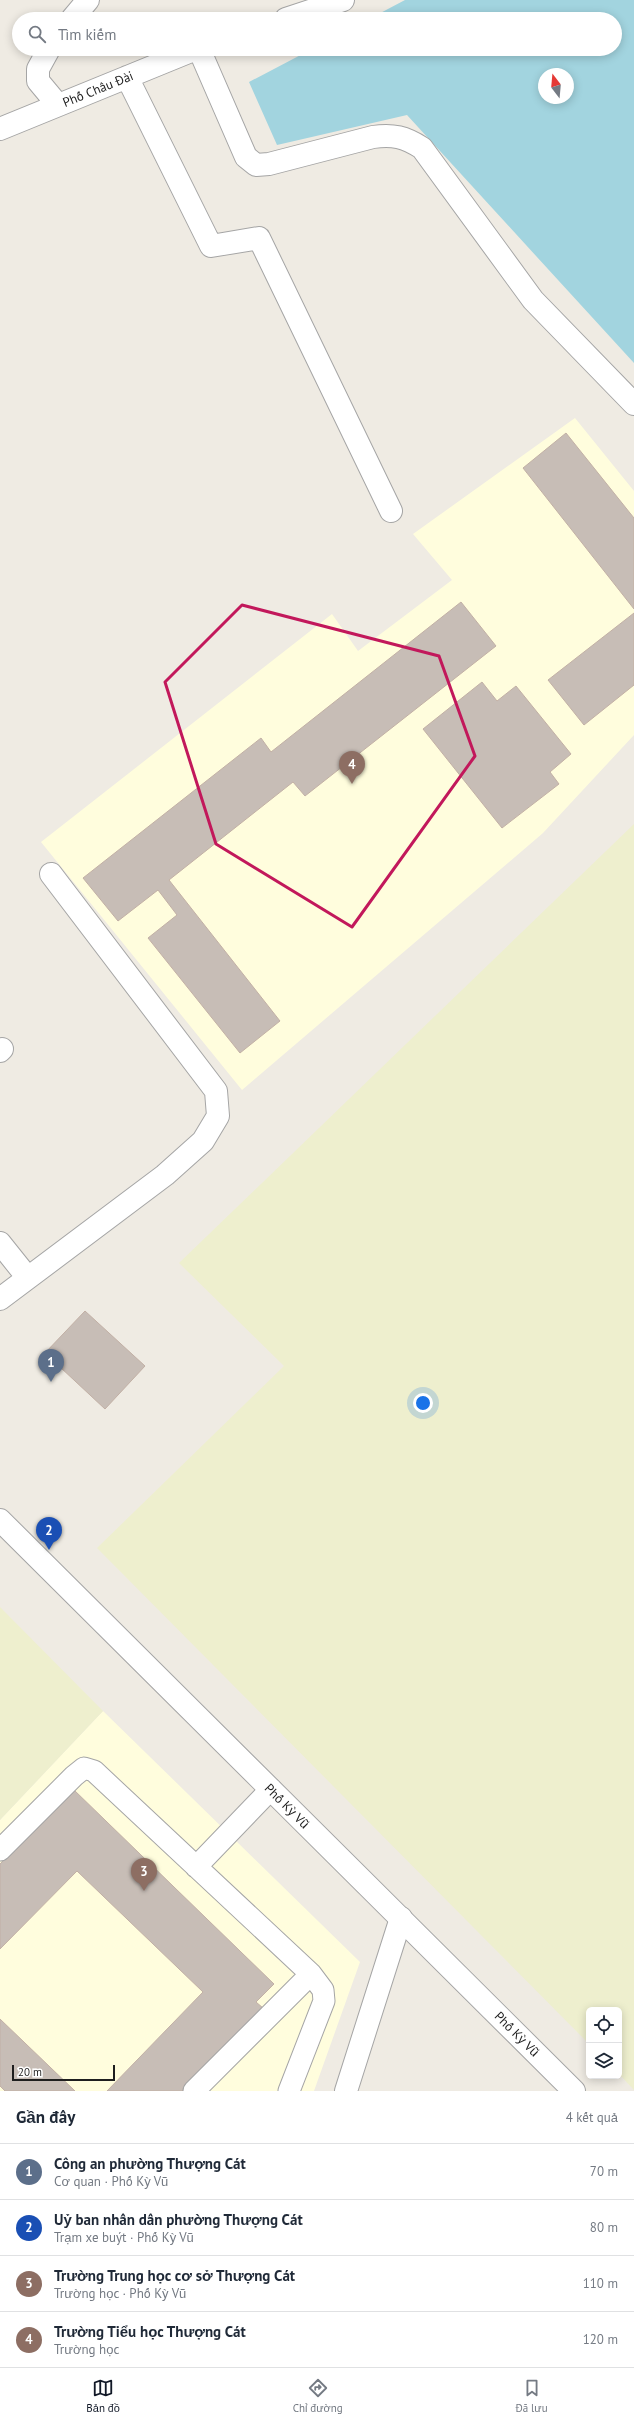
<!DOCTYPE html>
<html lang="vi">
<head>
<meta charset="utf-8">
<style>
  :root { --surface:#fff; --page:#f6f6f7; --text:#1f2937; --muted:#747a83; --line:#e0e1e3; --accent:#111827 }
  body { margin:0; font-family:"PT Sans",sans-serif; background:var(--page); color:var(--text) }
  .controls { position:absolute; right:12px; bottom:12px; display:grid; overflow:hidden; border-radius:6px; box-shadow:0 2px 10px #0003 }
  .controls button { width:36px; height:36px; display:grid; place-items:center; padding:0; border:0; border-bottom:1px solid var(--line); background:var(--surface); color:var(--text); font:20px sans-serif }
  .compass { position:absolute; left:538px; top:68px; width:36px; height:36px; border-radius:50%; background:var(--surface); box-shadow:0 2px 10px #0003; rotate:344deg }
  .scale { position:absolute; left:12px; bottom:10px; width:103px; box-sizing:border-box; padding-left:4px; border:2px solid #1e1e1e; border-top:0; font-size:11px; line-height:14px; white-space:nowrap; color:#1e1e1e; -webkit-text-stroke:3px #fff; paint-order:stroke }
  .you { position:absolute; left:423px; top:1403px; width:14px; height:14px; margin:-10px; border:3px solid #fff; border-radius:50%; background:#1a73e8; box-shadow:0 0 0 6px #1a73e833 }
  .badge { display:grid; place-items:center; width:26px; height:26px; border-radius:50%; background:var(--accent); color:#fff; font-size:13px; font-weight:700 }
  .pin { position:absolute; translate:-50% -33px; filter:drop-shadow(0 1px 2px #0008) }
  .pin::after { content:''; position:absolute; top:21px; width:14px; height:12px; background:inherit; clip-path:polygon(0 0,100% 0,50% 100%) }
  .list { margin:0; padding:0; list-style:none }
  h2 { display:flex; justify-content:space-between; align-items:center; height:52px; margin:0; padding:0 16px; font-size:17px }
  h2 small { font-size:13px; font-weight:400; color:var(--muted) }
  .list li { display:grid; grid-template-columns:26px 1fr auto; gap:12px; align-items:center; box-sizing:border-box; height:56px; padding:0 16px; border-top:1px solid var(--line) }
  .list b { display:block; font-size:15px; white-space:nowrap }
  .list p { margin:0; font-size:13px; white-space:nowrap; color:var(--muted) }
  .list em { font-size:13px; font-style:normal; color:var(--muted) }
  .icon { flex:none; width:22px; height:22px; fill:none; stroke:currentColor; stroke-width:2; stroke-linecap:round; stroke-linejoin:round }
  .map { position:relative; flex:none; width:634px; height:2091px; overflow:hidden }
  .search { position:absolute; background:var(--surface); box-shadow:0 2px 10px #0003; left:12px; right:12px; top:12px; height:44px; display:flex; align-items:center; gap:10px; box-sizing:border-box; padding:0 14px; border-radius:22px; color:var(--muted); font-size:15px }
  .sheet { height:276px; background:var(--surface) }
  nav { display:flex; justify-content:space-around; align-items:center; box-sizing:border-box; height:56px; border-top:1px solid var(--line); background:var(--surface); font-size:11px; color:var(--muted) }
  nav a { display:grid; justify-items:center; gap:2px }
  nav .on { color:var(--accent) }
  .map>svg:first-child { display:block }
</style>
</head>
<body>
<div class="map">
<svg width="634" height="2091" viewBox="0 0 634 2091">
  <rect width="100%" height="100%" fill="#efebe3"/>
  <path fill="#fffddd" d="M575,418L634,491V735L543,833L242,1090L41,842L332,614L358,651L452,580L413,534Z
    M103,1711L360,1962L314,2091H0V1820Z"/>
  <path fill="#eeefce" d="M634,824V2090L619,2074V2010H589V2044L97,1548L284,1366L179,1263Z
    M0,1607L103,1711L0,1820Z"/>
  <path fill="#a2d4df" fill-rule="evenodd" d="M405,0H634V363L407,115L277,145L249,82L312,49H615V19H369ZM544,74H568V98H544Z"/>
  <path fill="#c7bdb6" stroke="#c2b0a5" d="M566,433L634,518V609L523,468Z
    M461,602L496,646L305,796L293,782L169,880L280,1021L240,1053L148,938L177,915L158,890L118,921L83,878L261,738L271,752Z
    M634,613V685L584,725L548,680Z
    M482,682L497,701L516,686L571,754L550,772L559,784L502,828L423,729Z
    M85,1311L145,1366L105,1409L45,1353Z
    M73,1789L274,1984L256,2002L263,2008L182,2091H107L203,1992L77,1871L0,1949V1864Z
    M0,2019L75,2091H5L0,2086Z"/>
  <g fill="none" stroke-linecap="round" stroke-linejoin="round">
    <defs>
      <path id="service" d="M0,1850L74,1776L84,1768L94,1771L311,1974L323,1990L324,2001L289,2091
        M196,1867L271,1789
        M194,2091L311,1974"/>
      <path id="minor" d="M72,19L88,0
        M286,19L343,0
        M49,49L38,69V81L58,105
        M199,49L246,157L256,165L269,164L373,137C393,134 405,137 422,148L533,300L634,404
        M127,77L211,246L259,238L391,511
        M0,129L196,49
        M0,1051L2,1049
        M0,1243L28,1278
        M0,1299L165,1175L203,1141L218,1116L216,1091L51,874
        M346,2091L401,1918"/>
      <path id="tertiary" d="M0,1520L574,2091"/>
    </defs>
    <use href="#service" stroke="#a5a5a5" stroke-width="23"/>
    <use href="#minor" stroke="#a5a5a5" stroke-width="24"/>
    <use href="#tertiary" stroke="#a5a5a5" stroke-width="24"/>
    <use href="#service" stroke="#fff" stroke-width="21"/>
    <use href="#minor" stroke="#fff" stroke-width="22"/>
    <use href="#tertiary" stroke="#fff" stroke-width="22"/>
  </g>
  <path fill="none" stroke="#c2185b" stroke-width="3" stroke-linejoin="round" d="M242,605L439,656L475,756L352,927L216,844L165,682Z"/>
  <g text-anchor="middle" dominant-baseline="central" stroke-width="3.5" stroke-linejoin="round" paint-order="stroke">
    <g font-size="13" fill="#1e1e1e" stroke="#fff">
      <text transform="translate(98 89) rotate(-22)">Phố Châu Đài</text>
      <text transform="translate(287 1806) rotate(45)">Phố Kỳ Vũ</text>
      <text transform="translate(517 2034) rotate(45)">Phố Kỳ Vũ</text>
    </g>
  </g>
</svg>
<div class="controls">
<button><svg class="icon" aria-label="locate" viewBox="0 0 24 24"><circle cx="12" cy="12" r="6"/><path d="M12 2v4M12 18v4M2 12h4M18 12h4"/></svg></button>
<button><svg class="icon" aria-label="layers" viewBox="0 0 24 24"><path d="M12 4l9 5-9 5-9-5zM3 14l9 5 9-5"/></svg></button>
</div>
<svg class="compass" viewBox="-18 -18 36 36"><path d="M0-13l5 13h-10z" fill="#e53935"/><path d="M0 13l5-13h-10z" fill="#747a83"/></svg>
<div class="scale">20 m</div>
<div class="you"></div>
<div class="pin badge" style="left:51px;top:1382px;background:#5c6f8a">1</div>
<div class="pin badge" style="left:49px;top:1550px;background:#1a4fb4">2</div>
<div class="pin badge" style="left:144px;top:1891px;background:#8d6e63">3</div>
<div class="pin badge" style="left:352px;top:784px;background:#8d6e63">4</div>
<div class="search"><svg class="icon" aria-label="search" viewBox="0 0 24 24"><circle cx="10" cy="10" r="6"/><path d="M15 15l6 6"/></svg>Tìm kiếm</div>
</div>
<section class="sheet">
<h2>Gần đây<small>4 kết quả</small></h2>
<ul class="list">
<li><span class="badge" style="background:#5c6f8a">1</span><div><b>Công an phường Thượng Cát</b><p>Cơ quan · Phố Kỳ Vũ</p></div><em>70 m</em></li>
<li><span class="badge" style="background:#1a4fb4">2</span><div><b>Uỷ ban nhân dân phường Thượng Cát</b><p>Trạm xe buýt · Phố Kỳ Vũ</p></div><em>80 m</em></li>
<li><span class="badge" style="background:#8d6e63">3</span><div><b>Trường Trung học cơ sở Thượng Cát</b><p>Trường học · Phố Kỳ Vũ</p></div><em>110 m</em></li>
<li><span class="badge" style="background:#8d6e63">4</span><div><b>Trường Tiểu học Thượng Cát</b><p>Trường học</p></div><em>120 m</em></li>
</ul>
</section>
<nav>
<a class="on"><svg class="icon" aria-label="map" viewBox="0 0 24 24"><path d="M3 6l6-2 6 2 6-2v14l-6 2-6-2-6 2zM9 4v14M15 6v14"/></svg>Bản đồ</a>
<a><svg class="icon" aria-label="directions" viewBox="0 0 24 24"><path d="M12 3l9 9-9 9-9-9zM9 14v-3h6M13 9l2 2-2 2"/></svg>Chỉ đường</a>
<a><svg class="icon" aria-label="saved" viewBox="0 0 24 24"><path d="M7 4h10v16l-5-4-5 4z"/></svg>Đã lưu</a>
</nav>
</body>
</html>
